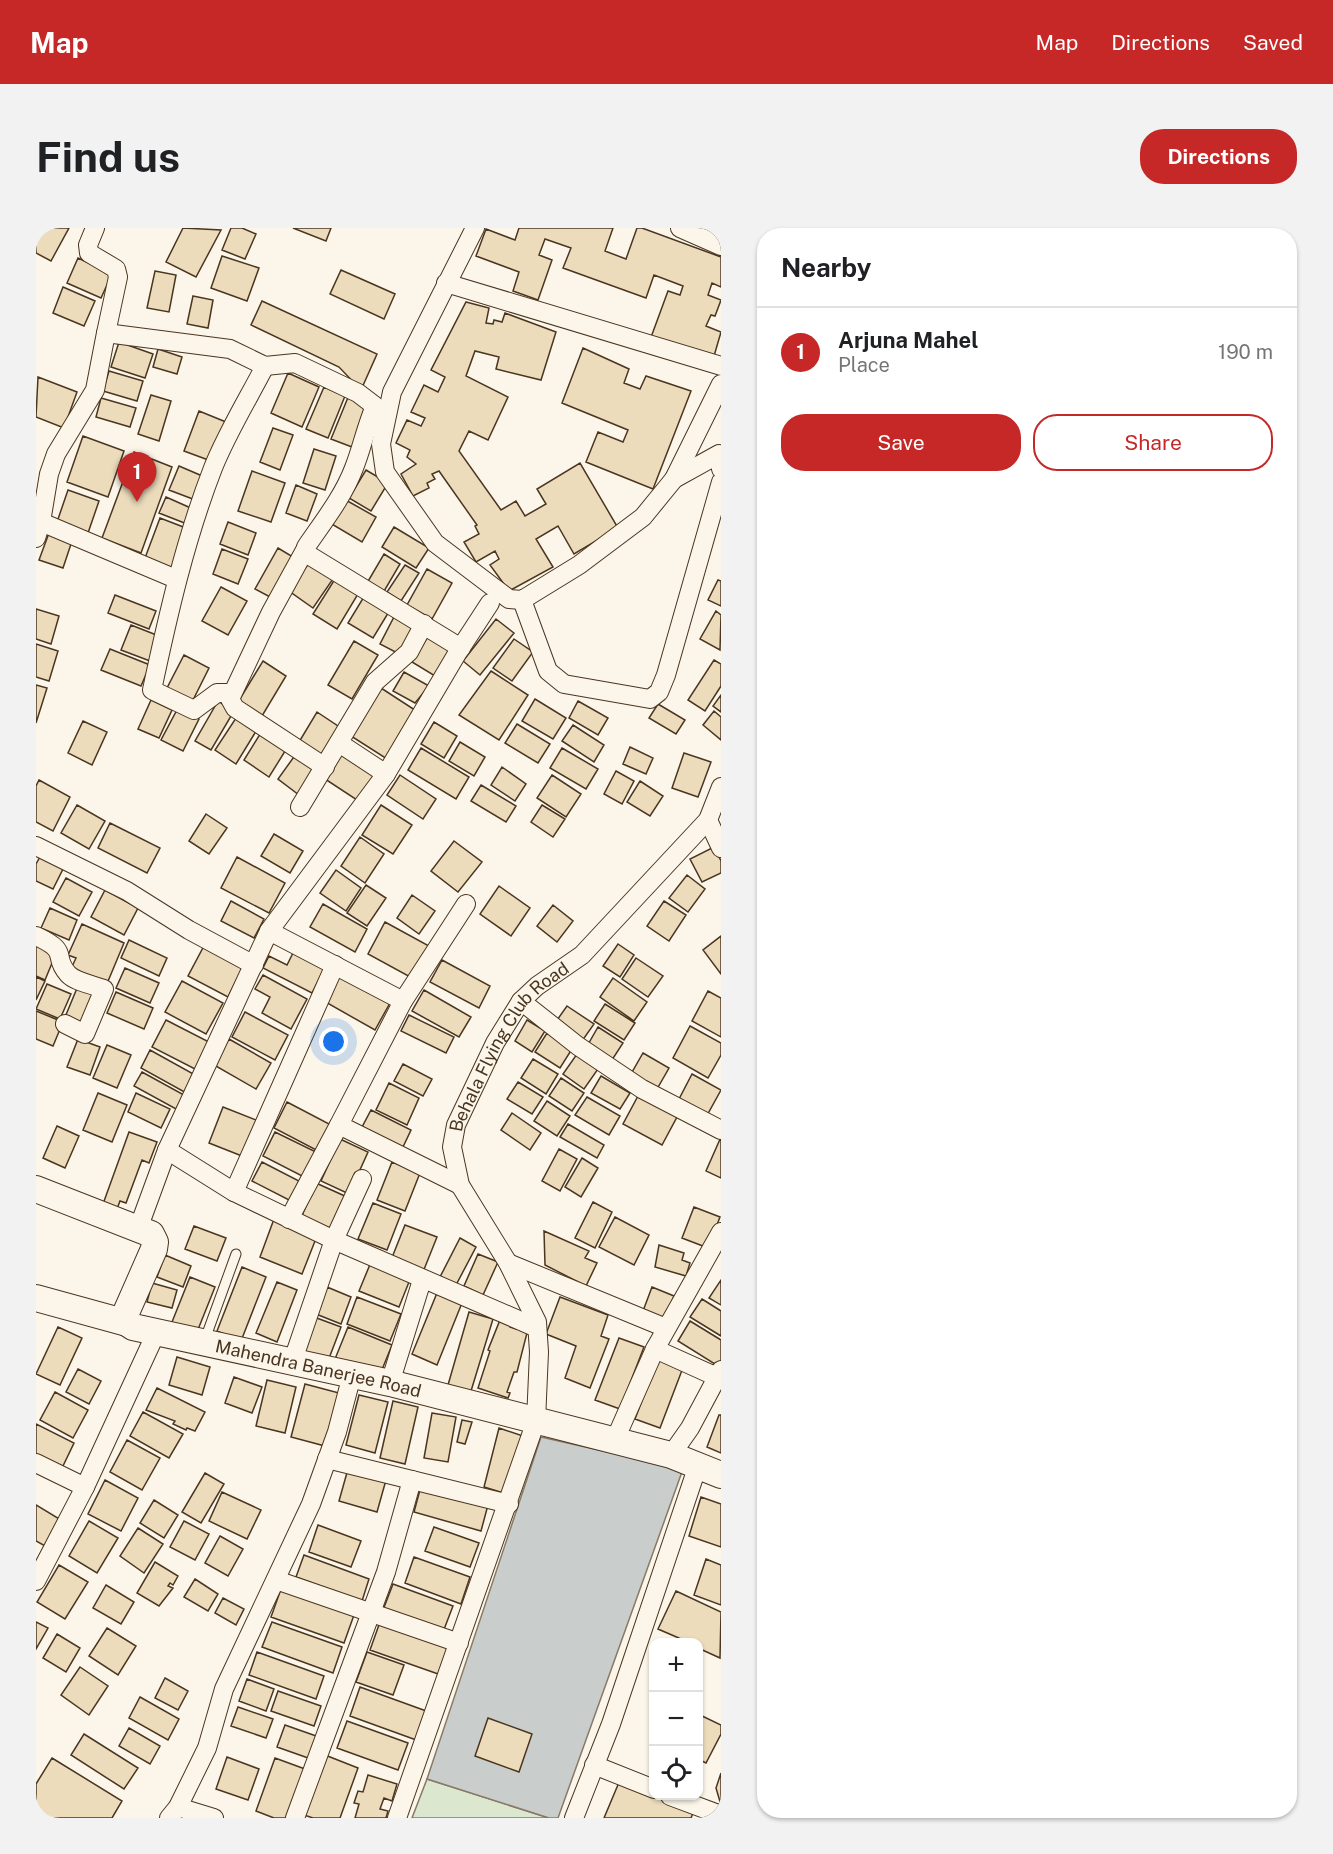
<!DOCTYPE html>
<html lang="en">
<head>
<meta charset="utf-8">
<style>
  :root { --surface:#fff; --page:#f2f2f2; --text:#202124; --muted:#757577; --line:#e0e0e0; --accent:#c62828 }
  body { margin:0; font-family:"Public Sans",sans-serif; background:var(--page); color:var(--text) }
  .controls { position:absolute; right:18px; bottom:18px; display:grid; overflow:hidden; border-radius:12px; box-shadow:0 2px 4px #0004 }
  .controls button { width:54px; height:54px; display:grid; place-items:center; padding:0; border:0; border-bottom:2px solid var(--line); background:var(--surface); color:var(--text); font:30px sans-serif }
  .you { position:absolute; left:298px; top:814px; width:21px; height:21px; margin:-15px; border:4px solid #fff; border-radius:50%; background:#1a73e8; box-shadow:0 0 0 9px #1a73e833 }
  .badge { display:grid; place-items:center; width:39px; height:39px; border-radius:50%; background:var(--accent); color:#fff; font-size:20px; font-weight:700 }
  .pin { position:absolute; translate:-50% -50px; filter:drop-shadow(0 2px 3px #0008) }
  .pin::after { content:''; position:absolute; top:32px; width:21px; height:18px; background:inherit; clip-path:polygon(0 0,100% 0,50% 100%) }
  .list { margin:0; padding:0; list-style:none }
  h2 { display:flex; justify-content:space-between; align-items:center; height:78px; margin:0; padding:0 24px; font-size:26px }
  h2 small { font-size:20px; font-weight:400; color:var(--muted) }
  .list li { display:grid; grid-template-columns:39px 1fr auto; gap:18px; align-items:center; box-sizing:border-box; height:90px; padding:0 24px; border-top:2px solid var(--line) }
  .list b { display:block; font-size:22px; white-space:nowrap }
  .list p { margin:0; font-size:20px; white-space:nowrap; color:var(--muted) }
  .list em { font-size:20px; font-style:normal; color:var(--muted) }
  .actions { display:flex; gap:12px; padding:18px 24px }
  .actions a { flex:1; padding:14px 0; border:2px solid var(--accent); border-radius:24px; text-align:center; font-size:21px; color:var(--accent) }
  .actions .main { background:var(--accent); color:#fff }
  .icon { flex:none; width:33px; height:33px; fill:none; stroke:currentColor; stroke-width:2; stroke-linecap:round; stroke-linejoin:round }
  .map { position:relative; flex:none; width:685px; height:1590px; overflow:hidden; border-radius:24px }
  header { display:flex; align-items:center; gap:36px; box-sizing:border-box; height:84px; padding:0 30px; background:var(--accent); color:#fff }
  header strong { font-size:28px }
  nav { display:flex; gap:33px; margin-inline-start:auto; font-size:21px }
  .intro { display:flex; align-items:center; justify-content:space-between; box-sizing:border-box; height:144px; padding:0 36px }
  h1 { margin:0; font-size:42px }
  .button { padding:15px 27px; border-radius:24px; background:var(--accent); color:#fff; font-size:21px; font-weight:700 }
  main { display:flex; gap:36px; padding:0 36px }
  aside { flex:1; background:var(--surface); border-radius:24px; box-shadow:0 2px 4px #0004 }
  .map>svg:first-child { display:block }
</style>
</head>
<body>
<header>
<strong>Map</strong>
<nav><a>Map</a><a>Directions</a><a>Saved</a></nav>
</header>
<div class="intro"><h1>Find us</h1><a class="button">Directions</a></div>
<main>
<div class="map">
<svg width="685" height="1590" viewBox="0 0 685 1590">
  <rect width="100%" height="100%" fill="#fbf6e9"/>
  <path fill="#dce7d0" stroke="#887966" stroke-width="1.5" d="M391,1551L513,1590H376Z"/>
  <path fill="#c9cecd" stroke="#887966" stroke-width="1.5" d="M505,1209L647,1241L522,1590H513L391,1551Z"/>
  <path fill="#ecdcbc" stroke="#4a3520" stroke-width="1.5" d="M7,0H33L15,33L0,25V14Z
    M147,0L185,2L160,49L130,34Z
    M195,0H206L220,6L209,31L186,22Z
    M257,0H295L290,13Z
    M483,0H577L569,23L590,31L601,0H606L685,29V59L676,55L672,67L685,72L679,88L675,87L670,98L685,104L676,135L614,112L632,63L644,67L647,58L618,47L610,70L527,40L535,20L509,11L503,27L516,32L502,72L477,63L483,44L440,28L450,1L479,12Z
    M186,28L223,40L211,73L175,60Z
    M42,30L76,46L65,70L31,55Z
    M305,42L359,66L348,91L294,66Z
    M119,43L140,47L133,84L111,80Z
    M27,59L59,73L48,98L17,85Z
    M157,68L177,72L172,100L151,96Z
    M226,73L341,126L325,162L303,139L215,97Z
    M430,74L453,80L450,95L457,96L458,92L466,94L469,85L520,104L505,152L460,141L463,129L439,123L430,148L472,169L452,212L433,203L423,223L465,282L480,273L489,288L510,276L501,261L544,235L582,300L538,326L522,298L500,311L517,339L473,363L454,337L463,331L459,323L440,334L428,314L443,306L439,298L441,297L403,243L396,246L399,251L391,255L393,260L377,268L365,246L380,236L371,229L374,222L360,215L371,192L385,198L389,190L375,184L388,157L402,164L409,149L395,142Z
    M83,114L117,126L109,150L75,139Z
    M547,120L593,141L588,155L604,161L610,148L655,163L617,261L550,234L562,204L587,214L592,202L526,175Z
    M122,121L146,129L141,146L117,139Z
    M73,143L107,153L101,173L67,163Z
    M252,145L283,159L266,199L235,185Z
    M2,149L41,164L28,200L0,189Z
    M288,159L309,168L292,210L270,201Z
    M115,167L135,173L123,213L102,206Z
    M313,167L334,176L316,219L295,211Z
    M65,170L100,180L94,199L60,189Z
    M163,183L190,194L175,233L148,223Z
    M237,200L257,207L244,242L224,234Z
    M47,208L88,223L72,269L31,254Z
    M278,221L300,228L289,262L267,255Z
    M98,224L136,239L105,325L66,310Z
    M143,238L171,250L162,273L133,262Z
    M330,242L352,255L335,283L313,270Z
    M216,243L249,255L235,294L202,283Z
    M260,257L281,266L271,293L250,285Z
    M32,262L63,273L52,305L21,294Z
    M130,269L157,281L151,296L123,285Z
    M308,271L340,289L326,314L294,295Z
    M124,290L150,300L136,340L109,330Z
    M192,294L220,305L212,327L184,316Z
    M358,299L393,320L380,340L346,319Z
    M13,305L36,313L27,340L3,332Z
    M242,320L257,329L234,369L219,361Z
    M186,321L212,331L202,356L177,346Z
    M348,326L364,336L347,365L331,355Z
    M275,332L299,348L277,380L253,363Z
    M369,337L383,345L365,373L351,364Z
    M391,341L416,355L396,391L371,377Z
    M299,351L322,366L301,401L277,386Z
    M682,352L685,353V378L672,372Z
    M185,359L211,373L192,407L166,393Z
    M79,367L120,383L113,401L72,385Z
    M329,367L354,382L337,410L312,395Z
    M0,381L23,388L15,416L0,411Z
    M680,383L685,387L684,422L664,411Z
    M359,387L382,399L367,428L344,416Z
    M460,391L478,405L444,447L427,433Z
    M95,397L123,408L114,433L85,422Z
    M394,405L417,418L399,448L376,434Z
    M478,411L497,424L476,453L457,440Z
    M318,413L342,427L316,471L292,457Z
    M0,416L22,423L13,453L0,449Z
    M74,421L114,437L105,458L65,442Z
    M148,427L173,440L156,474L131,460Z
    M678,432L685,436V458L669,483L652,472Z
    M227,433L250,448L226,488L202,474Z
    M455,443L492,467L463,512L423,487Z
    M368,444L393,458L379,475L357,463Z
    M0,457L11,460L0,495Z
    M345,460L382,484L351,531L315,508Z
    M685,467V484L677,478Z
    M499,471L530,490L517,511L486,493Z
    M115,472L136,482L123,510L102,501Z
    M182,473L198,483L175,522L159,513Z
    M542,473L572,490L562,507L533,490Z
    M622,476L649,492L640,506L613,490Z
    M142,480L163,491L147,523L125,512Z
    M678,483L685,489V512L667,497Z
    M281,484L305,500L288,529L263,514Z
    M202,487L222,500L200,536L179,522Z
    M47,493L71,504L56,537L32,525Z
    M398,494L421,508L408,530L385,516Z
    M481,496L514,516L502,535L469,515Z
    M537,497L568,517L558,534L526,513Z
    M226,503L251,520L233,549L208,532Z
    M424,514L449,529L438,548L413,533Z
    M594,519L617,530L610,546L587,536Z
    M385,520L433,549L420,571L372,542Z
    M526,520L562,541L550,561L514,540Z
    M303,523L344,549L327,576L286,549Z
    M648,525L675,534L662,569L636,560Z
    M260,526L282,542L263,567L242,551Z
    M466,539L490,556L479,573L455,557Z
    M580,543L598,553L586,576L568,566Z
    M364,547L400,571L387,591L351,567Z
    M516,547L545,566L530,589L501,570Z
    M3,552L34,569L17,603L0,594V558Z
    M604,553L627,568L614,588L591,574Z
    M445,557L480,578L470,594L435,573Z
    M41,577L69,593L53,621L25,605Z
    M345,577L376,597L357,626L326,607Z
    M506,577L529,591L517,609L495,594Z
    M170,586L191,600L173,626L153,613Z
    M74,595L124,620L111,645L62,620Z
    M238,606L267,623L254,645L225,628Z
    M324,609L348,626L329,655L305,638Z
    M418,613L446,634L422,664L395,643Z
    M678,619L685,633V645L666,654L654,631Z
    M4,629L27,641L17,661L0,653V636Z
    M201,629L249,655L233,685L185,660Z
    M300,642L325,660L310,683L284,665Z
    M651,647L669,661L652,684L633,670Z
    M30,650L56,664L43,688L17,674Z
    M330,657L350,670L331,698L311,685Z
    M463,658L494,680L475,708L444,686Z
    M69,662L102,680L88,707L55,689Z
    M376,667L399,683L383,706L361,690Z
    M195,673L228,691L218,710L185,693Z
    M628,673L650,687L633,713L611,698Z
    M287,676L331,701L319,724L274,699Z
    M517,677L537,693L521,714L501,698Z
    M14,680L41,692L33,712L5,700Z
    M349,694L393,718L376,750L332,726Z
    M46,696L88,715L70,758L34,743L40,730L32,727Z
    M685,708V746L667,722Z
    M93,712L131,730L123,748L85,730Z
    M0,713L21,723L9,752L0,748Z
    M169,716L208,737L192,769L152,748Z
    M582,716L598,727L584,749L567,738Z
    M258,723L289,739L276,765L227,740L233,728L251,737Z
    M600,730L627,748L612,769L586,751Z
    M406,732L454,758L443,780L394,754Z
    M89,740L123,755L114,775L80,760Z
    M302,745L354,775L339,802L286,772Z
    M227,747L271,771L255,801L226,785L234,769L219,761Z
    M0,749L9,753L0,772Z
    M577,750L611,774L598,793L564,769Z
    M44,753L64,762L47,802L27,794Z
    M146,753L187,775L170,806L129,784Z
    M11,756L35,766L24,791L0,781Z
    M388,762L435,789L423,809L376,783Z
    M672,763L685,770V809L656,793Z
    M80,764L117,780L108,801L71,785Z
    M569,776L599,795L588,812L558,793Z
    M531,778L558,796L546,813L519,795Z
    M0,783L27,794L17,818L0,811Z
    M209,784L252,807L239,832L196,809Z
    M373,787L418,809L410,825L365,803Z
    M130,792L173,814L159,841L116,819Z
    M491,792L509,803L496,824L479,813Z
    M654,798L685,815V827L672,850L637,830Z
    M562,799L587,815L574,835L550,820Z
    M511,805L536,821L524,840L499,824Z
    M42,811L64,819L54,847L31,839Z
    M193,811L235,835L220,861L178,837Z
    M71,817L95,827L81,860L57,850Z
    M114,822L161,848L152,866L105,840Z
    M607,825L633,840L621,861L595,846Z
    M541,826L562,841L548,861L527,846Z
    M497,831L522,846L510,866L485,850Z
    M367,836L396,851L387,868L358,853Z
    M106,844L148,867L140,881L98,858Z
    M656,846L685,862L669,891L641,875Z
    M565,848L594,865L584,881L555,865Z
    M525,850L548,865L536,883L513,868Z
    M482,854L507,869L496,886L471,871Z
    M353,855L383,870L371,897L340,882Z
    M62,865L91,877L76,914L47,902Z
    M100,865L134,881L125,900L92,884Z
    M602,868L641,889L626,917L587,896Z
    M551,869L584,888L573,907L539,887Z
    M511,873L534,888L521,908L498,893Z
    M251,874L297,898L284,924L238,900Z
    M187,879L225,894L211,930L173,915Z
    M335,882L375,902L366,921L325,901Z
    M476,885L505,905L494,922L465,902Z
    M532,896L568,917L561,930L524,909Z
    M21,898L43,908L29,940L7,930Z
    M93,904L121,914L113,935L106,932L90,975L84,973L81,981L67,976Z
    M239,904L280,924L268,949L227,928Z
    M685,909V950L670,943Z
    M304,911L332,924L313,966L285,953Z
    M523,921L541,931L524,963L506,953Z
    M546,930L562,940L545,969L529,959Z
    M226,934L263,953L253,972L216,953Z
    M356,934L384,945L369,983L341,972Z
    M280,955L311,969L296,1003L265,990Z
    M557,974L576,984L559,1020L539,1010Z
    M337,975L365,986L351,1022L322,1011Z
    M658,979L684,989L672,1020L646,1010Z
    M579,989L613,1007L598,1037L563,1019Z
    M238,991L281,1008L266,1046L224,1029Z
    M369,997L401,1009L387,1044L355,1032Z
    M158,998L190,1010L181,1033L149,1021Z
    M508,1003L553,1023L549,1030L561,1035L550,1058L509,1037Z
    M424,1010L440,1019L420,1057L404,1049Z
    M623,1017L648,1025L646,1032L654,1035L650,1048L619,1039Z
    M442,1026L462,1034L447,1067L428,1058Z
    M129,1027L155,1038L147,1059L121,1049Z
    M335,1034L375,1049L363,1079L323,1063Z
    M206,1039L230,1049L205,1113L181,1103Z
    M154,1049L179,1059L161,1104L136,1094Z
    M685,1052V1077L673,1070Z
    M241,1054L261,1062L241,1114L220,1105Z
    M116,1055L141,1062L136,1080L111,1074Z
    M291,1059L315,1069L305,1096L280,1086Z
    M616,1059L638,1068L629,1091L607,1083Z
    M401,1065L426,1075L401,1137L376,1126Z
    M321,1069L365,1086L354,1113L311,1096Z
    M524,1069L572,1087L565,1108L573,1111L554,1160L529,1150L540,1118L510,1106Z
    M666,1071L685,1083V1108L654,1089Z
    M433,1084L457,1091L435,1163L412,1157Z
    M278,1089L305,1099L292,1133L265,1122Z
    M464,1092L475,1095L474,1099L480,1101L481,1097L492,1101L481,1144H478L471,1164L474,1165L472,1170L442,1160L454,1123L452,1122Z
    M654,1093L685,1112V1132L682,1138L642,1113Z
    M22,1099L46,1110L24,1157L0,1146Z
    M312,1099L356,1117L343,1149L299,1131Z
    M583,1110L608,1119L584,1181L559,1172Z
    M623,1128L648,1137L624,1200L599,1191Z
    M141,1129L174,1139L166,1167L133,1157Z
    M42,1141L65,1153L53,1176L30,1164Z
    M198,1149L226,1159L216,1185L189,1175Z
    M231,1152L260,1159L249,1205L220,1198Z
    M269,1156L303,1165L289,1218L255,1209Z
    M121,1160L169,1184L159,1203L151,1200L150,1202L137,1196L139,1193L110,1182Z
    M19,1164L52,1182L37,1210L4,1192Z
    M323,1167L352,1174L339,1225L310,1217Z
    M357,1173L382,1179L369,1236L344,1230Z
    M107,1184L147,1206L133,1230L94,1208Z
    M396,1185L420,1189L412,1234L388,1230Z
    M683,1187H685V1225L671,1219Z
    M426,1192L436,1194L429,1216L421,1214Z
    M0,1196L38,1215L26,1240L0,1227Z
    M463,1200L490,1209L471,1266L448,1259Z
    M91,1212L124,1230L106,1262L74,1244Z
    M312,1241L350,1252L341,1284L303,1273Z
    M169,1245L188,1256L165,1295L146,1284Z
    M69,1252L102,1270L85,1303L52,1286Z
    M385,1258L452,1277L445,1303L378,1284Z
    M186,1264L225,1282L211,1311L173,1293Z
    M665,1269L685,1276V1319L653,1308Z
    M118,1272L142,1287L128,1310L104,1295Z
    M0,1277L25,1292L9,1318L0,1313Z
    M53,1293L82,1310L61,1345L33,1328Z
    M148,1293L173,1306L159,1332L134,1319Z
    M282,1297L325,1313L315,1339L273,1324Z
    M398,1299L443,1315L434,1339L389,1323Z
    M102,1300L127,1316L108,1345L84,1328Z
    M184,1308L207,1321L192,1348L169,1335Z
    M268,1327L333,1351L326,1373L260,1349Z
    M378,1329L434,1349L425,1376L369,1355Z
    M670,1331L685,1337V1377L658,1367Z
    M119,1334L142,1348L137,1357L134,1355L132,1358L137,1360L123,1378L101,1365Z
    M23,1337L52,1354L29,1391L1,1374Z
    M159,1351L182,1366L172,1383L148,1369Z
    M357,1356L417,1378L407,1404L347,1382Z
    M70,1357L98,1374L85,1396L57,1380Z
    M245,1361L318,1387L308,1415L235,1389Z
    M640,1363L685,1384L684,1430L662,1420V1414H652L622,1401Z
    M187,1370L208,1381L200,1397L179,1385Z
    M0,1394L12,1400L0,1421Z
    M236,1394L306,1419L297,1445L226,1419Z
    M344,1394L415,1419L405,1447L334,1422Z
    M71,1400L100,1418L82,1447L53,1428Z
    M21,1406L44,1420L30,1444L7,1430Z
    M221,1424L288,1448L280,1471L213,1447Z
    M331,1424L368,1437L357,1467L320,1454Z
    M44,1439L72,1458L53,1487L25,1467Z
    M129,1450L152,1463L142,1482L119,1470Z
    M211,1451L238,1461L230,1483L203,1473Z
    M324,1459L393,1484L383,1513L314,1488Z
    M242,1463L285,1478L278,1498L235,1483Z
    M104,1469L143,1491L132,1512L93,1490Z
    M202,1479L237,1491L230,1510L195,1498Z
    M662,1486L685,1497V1506L670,1535L662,1531Z
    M452,1490L496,1506L483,1544L439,1528Z
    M311,1493L372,1515L362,1542L301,1520Z
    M249,1497L283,1509L275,1531L241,1519Z
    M93,1500L124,1518L114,1536L83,1518Z
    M48,1506L102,1540L88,1561L35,1527Z
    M289,1527L322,1540L304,1590H277L268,1587Z
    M191,1529L223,1541L212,1572L180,1561Z
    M16,1530L86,1573L76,1590H15L0,1581V1556Z
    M239,1530L269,1541L252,1590H238L220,1583Z
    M685,1545V1577L680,1560Z
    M332,1547L361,1556L356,1573L348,1570L344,1581L352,1583L350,1590H319L323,1576L318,1575L322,1563L327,1564Z
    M584,1552L657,1585L655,1590H568Z"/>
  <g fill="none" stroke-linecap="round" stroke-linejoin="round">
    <defs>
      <path id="lane" d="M168,1114L200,1026"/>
      <g id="street">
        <path d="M59,0L52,17L53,25L80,41L82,49L70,105"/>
        <path d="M439,0L356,164L345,216L349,244L399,315L473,371L486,372L543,337L607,289L638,251L685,156"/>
        <path d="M644,0L685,18"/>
        <path d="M410,55L685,138"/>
        <path d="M638,251L683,226L685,241"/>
        <path d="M5,294L140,351"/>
        <path d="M0,310L5,294L13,246L20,226L59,162L70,105L194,121L229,138L259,135L322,165L339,178C330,199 326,220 318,240C307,269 287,294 270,319L271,326L425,420"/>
        <path d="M269,322L235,384L194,471L199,480L289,539"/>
        <path d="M486,372L512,443L528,456L614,471L623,464L630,447L685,254"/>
        <path d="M195,465H181L158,482L116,462C132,387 149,312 177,240C191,205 212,171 229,138"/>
        <path d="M303,515L350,546"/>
        <path d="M264,579L339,454L373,424L388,396"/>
        <path d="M672,592L685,620"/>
        <path d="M0,618L91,663L153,702L218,737"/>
        <path d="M233,703L367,773"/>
        <path d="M0,708C36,725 15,727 32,746C39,754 58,757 68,761L49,806L29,796"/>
        <path d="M485,773L542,818L606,861L685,902"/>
        <path d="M131,922L198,964L298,1012L501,1100"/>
        <path d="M424,957L303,897L367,773L430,676"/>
        <path d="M198,964L299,737"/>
        <path d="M253,991L303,897"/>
        <path d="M102,1001L131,922L233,703L350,546L422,424L454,375"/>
        <path d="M472,1035L630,1100"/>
        <path d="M619,1121L681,1149"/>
        <path d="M257,1132L298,1012L326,951"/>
        <path d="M354,1155L386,1052"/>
        <path d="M578,1214L619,1121L685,1004"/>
        <path d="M635,1227L654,1200L685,1142"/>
        <path d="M291,1231L473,1276"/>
        <path d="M0,1235L49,1259"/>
        <path d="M240,1352L423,1415"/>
        <path d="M0,1353L49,1259L120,1105"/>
        <path d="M558,1537L618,1561"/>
        <path d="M634,1568L685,1587"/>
        <path d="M142,1579L178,1590"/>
        <path d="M133,1590L142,1579L171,1520L188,1461L275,1276L301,1204L316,1147"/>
        <path d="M259,1590L350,1344L376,1252"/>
        <path id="s1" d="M361,1590L500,1193L503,1124L501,1094L472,1035L424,957L416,919L420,897L459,815L485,773L501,758L546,727L672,592L685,559"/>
        <path d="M538,1590L575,1496L662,1237"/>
      </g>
      <g id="secondary">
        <path id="s2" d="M0,961L115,1006L119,1014L118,1021L89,1087L91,1095L97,1099L354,1155L635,1227L685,1247"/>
        <path d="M0,1070L91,1095"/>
      </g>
    </defs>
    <use href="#lane" stroke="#4a3520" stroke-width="11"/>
    <use href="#street" stroke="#4a3520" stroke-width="20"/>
    <use href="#secondary" stroke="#4a3520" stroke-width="28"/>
    <use href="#lane" stroke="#fbf6e9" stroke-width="9"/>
    <use href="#street" stroke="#fbf6e9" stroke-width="18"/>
    <use href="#secondary" stroke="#fbf6e9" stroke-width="26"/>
  </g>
  <g text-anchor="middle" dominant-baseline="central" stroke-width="4.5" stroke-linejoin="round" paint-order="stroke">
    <g font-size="18" fill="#4a3520" stroke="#fbf6e9">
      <text stroke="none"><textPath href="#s1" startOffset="834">Behala Flying Club Road</textPath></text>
      <text stroke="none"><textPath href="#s2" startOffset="417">Mahendra Banerjee Road</textPath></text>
    </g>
  </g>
</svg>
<div class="controls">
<button>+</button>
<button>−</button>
<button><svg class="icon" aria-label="locate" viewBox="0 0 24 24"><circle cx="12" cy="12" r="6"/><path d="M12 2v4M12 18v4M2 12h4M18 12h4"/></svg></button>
</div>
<div class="you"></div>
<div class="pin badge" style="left:101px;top:274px">1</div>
</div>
<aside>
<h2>Nearby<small></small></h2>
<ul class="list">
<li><span class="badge">1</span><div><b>Arjuna Mahel</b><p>Place</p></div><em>190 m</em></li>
</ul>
<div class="actions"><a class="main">Save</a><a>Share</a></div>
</aside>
</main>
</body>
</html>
